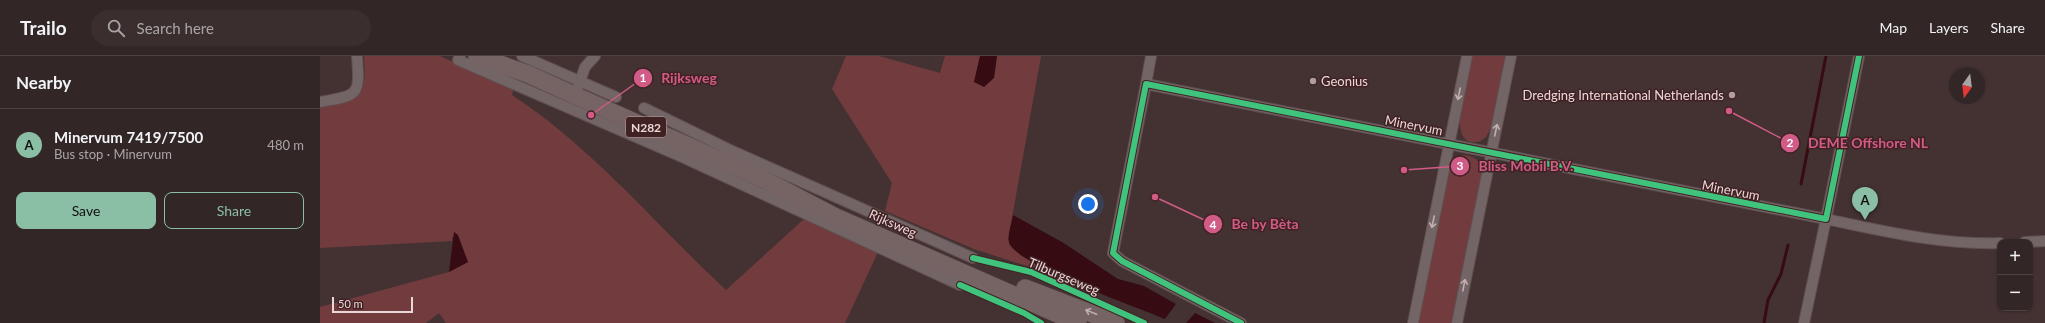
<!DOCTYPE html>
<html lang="en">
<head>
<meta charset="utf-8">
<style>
  :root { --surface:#332626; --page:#3b2e2e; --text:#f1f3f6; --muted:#a9a5a7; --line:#4e4343; --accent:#8abfa5 }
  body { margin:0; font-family:Lato,sans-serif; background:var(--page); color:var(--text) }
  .controls { position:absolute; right:12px; bottom:12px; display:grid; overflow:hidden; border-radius:8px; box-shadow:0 1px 3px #0004 }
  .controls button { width:36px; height:36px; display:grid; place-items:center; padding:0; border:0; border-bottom:1px solid var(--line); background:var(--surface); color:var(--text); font:20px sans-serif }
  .compass { position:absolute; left:1629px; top:12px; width:36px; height:36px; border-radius:50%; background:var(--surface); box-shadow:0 1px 3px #0004; rotate:194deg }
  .scale { position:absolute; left:12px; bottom:10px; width:81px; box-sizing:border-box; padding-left:4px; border:2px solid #ecd7d8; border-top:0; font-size:11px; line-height:14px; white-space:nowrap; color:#ecd7d8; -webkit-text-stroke:3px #402223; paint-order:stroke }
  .you { position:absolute; left:768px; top:148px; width:14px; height:14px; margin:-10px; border:3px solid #fff; border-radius:50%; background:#1a73e8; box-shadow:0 0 0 6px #1a73e833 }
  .badge { display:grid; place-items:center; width:26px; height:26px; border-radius:50%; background:var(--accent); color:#111; font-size:13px; font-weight:700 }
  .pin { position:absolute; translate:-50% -33px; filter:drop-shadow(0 1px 2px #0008) }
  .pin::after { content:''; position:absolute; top:21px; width:14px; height:12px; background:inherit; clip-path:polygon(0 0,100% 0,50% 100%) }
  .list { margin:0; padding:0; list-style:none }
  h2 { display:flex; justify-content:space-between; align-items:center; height:52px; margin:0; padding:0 16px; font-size:17px }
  h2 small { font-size:13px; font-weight:400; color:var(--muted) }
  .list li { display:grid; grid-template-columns:26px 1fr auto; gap:12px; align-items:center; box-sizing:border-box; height:72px; padding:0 16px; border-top:1px solid var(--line) }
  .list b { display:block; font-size:15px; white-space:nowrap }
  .list p { margin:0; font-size:13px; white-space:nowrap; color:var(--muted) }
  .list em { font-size:13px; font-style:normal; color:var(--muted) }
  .actions { display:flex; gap:8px; padding:12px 16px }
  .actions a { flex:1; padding:9px 0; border:1px solid var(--accent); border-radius:8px; text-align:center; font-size:14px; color:var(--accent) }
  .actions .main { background:var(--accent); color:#111 }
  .icon { flex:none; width:22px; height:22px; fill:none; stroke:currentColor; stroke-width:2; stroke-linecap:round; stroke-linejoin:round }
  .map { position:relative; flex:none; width:1725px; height:267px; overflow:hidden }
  header { display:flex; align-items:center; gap:24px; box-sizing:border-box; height:56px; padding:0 20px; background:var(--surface); border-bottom:1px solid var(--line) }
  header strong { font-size:19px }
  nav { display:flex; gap:22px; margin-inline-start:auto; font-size:14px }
  .search { width:280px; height:36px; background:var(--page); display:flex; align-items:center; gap:10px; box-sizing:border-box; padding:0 14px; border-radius:22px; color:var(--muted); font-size:15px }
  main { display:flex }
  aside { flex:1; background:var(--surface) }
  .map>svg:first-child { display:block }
</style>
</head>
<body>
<header>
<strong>Trailo</strong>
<div class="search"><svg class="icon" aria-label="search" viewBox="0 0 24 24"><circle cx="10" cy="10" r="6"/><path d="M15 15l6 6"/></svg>Search here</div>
<nav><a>Map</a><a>Layers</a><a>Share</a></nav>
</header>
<main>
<aside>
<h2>Nearby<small></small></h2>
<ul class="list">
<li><span class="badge">A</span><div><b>Minervum 7419/7500</b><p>Bus stop · Minervum</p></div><em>480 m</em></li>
</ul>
<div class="actions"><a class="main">Save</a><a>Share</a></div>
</aside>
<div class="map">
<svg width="1725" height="267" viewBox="0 0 1725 267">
  <rect width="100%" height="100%" fill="#443233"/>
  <path fill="#723c3f" d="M44,0H120L193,34L192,39C273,92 336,169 406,234L484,163L558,196L525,267H126L119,257L106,267H0V251L129,216L148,206L132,180V185L0,192V49C40,43 47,44 44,0Z
    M526,0H559L620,17L625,0H660L654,26L674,22L677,0H721L688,184L700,199L721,211H710L654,193L565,155L572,127L512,33Z
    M1151,0H1186C1182,18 1177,63 1168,77C1166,82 1162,85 1156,86C1124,89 1148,16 1151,0Z
    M1143,99C1156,100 1162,106 1162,118L1131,267H1097L1128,117L1137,101Z"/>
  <path fill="#360b11" d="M660,0H677L674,22L664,31L654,26Z
    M693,159L742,186L798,223L824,230L856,248L845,263C816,251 704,211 690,189C686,182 692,167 693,159Z
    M134,176L138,179L148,206L129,216Z
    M875,257L895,267H866Z"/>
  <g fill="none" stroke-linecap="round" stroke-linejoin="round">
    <path stroke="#360b11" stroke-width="3" d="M1481,128L1506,0
      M1444,267L1448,244L1461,218L1468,189"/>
    <defs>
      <path id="street" d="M140,0L138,4L362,101L640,229
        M202,0L296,41
        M826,28L831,0
        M258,31L265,11L275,0
        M0,46C39,39 40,40 37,0
        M324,52L408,93L653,202
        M1705,186L1725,185
        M921,267L802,205L793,197L826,28L1506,163L1539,0
        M1093,267L1147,0
        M1137,267L1191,0
        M1484,267L1506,163C1563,175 1621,189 1680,187"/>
      <path id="primary" d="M157,0L208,18L256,40L445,124L516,161L758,267
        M705,232L796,267"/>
    </defs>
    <use href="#street" stroke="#605051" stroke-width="12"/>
    <use href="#primary" stroke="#605051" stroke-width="18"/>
    <use href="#street" stroke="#736566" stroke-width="10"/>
    <use href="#primary" stroke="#766364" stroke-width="17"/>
    <defs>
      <path id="cycleway" d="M653,202L711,216L824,267
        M640,229L704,257L721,267
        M921,267L802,205L793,197L826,28L1506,163L1539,0"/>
    </defs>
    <use href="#cycleway" stroke="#402223" stroke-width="8"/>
    <use href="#cycleway" stroke="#40c37c" stroke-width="6"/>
  </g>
  <defs><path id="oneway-shaft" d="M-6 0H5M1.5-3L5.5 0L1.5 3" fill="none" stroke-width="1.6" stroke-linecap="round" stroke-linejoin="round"/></defs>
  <g stroke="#c2afb0">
    <use href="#oneway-shaft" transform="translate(1139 38) rotate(102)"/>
    <use href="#oneway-shaft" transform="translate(1176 74) rotate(-78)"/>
    <use href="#oneway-shaft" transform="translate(1113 166) rotate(102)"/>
    <use href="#oneway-shaft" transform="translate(1144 229) rotate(-79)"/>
  </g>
  <use stroke="#c3aeaf" href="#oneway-shaft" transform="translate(771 256) rotate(-158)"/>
  <g fill="#b19d9e" stroke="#402223" stroke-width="1.5">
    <circle cx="993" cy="25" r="4"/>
    <circle cx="1412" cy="39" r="4"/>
  </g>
  <g text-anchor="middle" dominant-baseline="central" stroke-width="3" stroke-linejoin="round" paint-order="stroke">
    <rect fill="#402223" stroke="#b8a1a2" stroke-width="1" x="306" y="61" width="40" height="20" rx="3"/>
    <g font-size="12" font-weight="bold" fill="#ecd7d8">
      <text x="326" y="71">N282</text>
    </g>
    <g font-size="13" fill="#ecd7d8" stroke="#402223" text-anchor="start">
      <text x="1001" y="25">Geonius</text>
      <text x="1404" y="39" text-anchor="end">Dredging International Netherlands</text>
    </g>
    <g font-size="13" fill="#ecd7d8" stroke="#402223">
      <text transform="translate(1094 69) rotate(11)">Minervum</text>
      <text transform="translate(1411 134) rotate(11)">Minervum</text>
      <text transform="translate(573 167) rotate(24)">Rijksweg</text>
      <text transform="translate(744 220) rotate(23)">Tilburgseweg</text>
    </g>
  </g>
  <path fill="none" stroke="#d15b87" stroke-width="1.5" d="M271 59L323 22M1409 55L1470 87M1084 114L1140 110M835 141L893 168"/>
  <g fill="#d15b87" stroke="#402223" stroke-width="1.5">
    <circle cx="271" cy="59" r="4"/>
    <circle cx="1409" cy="55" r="4"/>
    <circle cx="1084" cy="114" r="4"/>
    <circle cx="835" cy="141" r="4"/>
    <circle cx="323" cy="22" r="10"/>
    <circle cx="1470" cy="87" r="10"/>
    <circle cx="1140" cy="110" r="10"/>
    <circle cx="893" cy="168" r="10"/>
  </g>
  <g font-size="12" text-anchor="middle" font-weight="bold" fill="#fff">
    <text x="323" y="26">1</text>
    <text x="1470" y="91">2</text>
    <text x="1140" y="114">3</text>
    <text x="893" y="173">4</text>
  </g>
  <g font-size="14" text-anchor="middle" font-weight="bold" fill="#d15b87" stroke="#402223" stroke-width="3" stroke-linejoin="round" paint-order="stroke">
    <text x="369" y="27">Rijksweg</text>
    <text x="1548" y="92">DEME Offshore NL</text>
    <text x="1206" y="115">Bliss Mobil B.V.</text>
    <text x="945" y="173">Be by Bèta</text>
  </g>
</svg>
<div class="controls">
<button>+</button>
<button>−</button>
</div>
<svg class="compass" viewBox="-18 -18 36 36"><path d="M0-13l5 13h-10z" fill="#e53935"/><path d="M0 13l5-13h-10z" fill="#a9a5a7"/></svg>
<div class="scale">50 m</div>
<div class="you"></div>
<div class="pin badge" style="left:1545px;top:164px">A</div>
</div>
</main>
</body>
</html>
